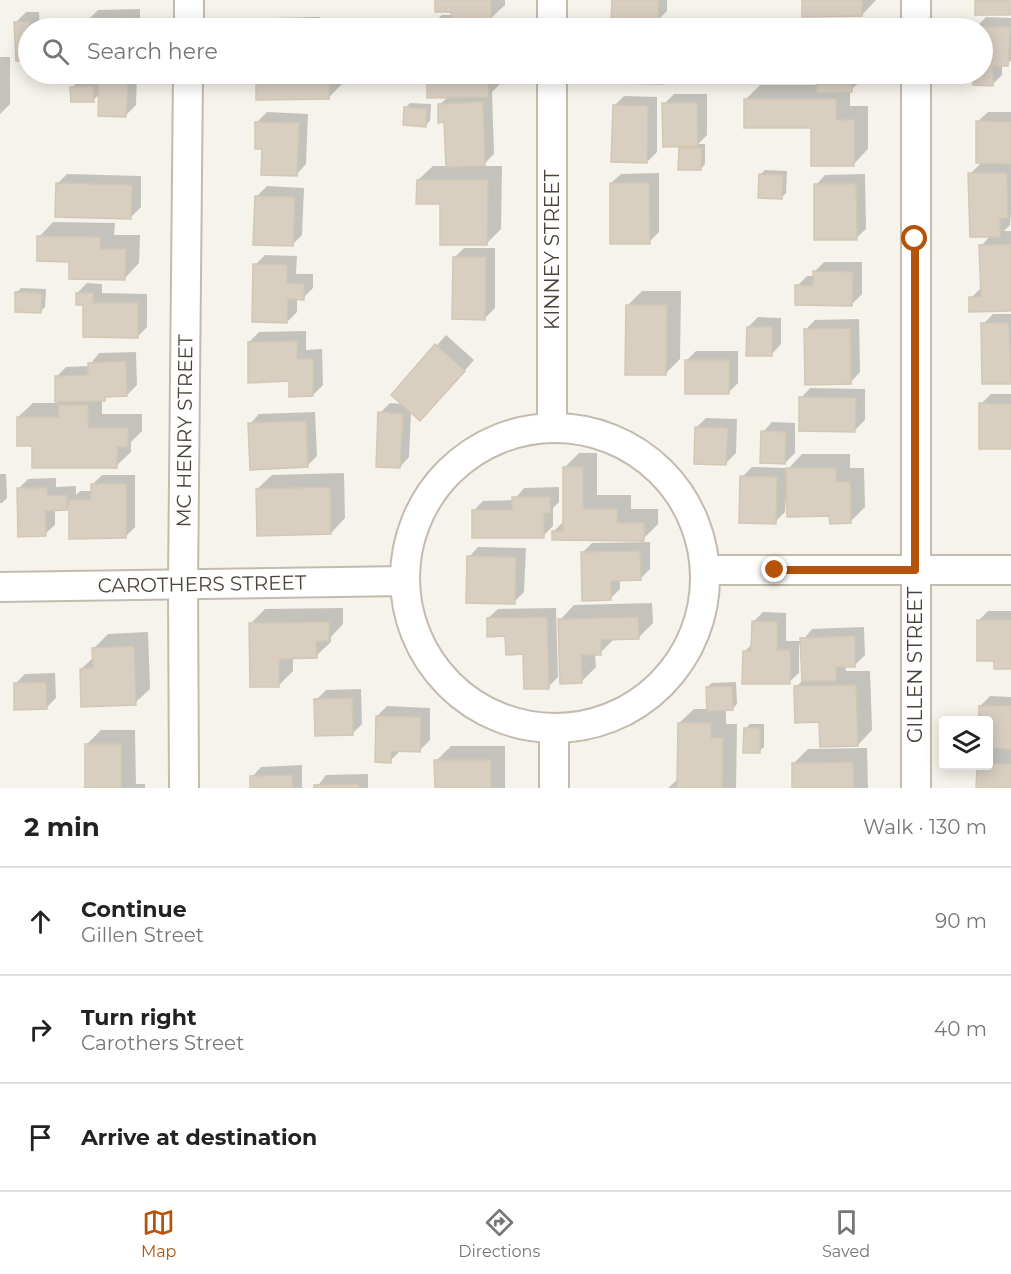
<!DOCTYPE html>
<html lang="en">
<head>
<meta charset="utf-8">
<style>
  :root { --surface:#fff; --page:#f2f2f2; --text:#222; --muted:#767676; --line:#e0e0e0; --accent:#b45309 }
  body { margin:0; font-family:Montserrat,sans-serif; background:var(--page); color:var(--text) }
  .controls { position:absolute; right:18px; bottom:18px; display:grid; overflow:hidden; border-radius:6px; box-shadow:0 3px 15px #0003 }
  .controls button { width:54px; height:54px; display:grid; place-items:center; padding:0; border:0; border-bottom:2px solid var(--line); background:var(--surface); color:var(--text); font:30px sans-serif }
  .stop { position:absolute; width:18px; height:18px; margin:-14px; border:4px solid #b45309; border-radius:50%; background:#fff }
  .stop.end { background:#b45309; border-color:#fff; box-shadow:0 2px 6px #0008 }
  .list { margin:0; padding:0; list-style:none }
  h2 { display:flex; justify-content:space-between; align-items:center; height:78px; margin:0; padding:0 24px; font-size:26px }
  h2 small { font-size:20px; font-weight:400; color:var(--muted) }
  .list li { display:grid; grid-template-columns:39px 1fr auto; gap:18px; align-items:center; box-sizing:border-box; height:108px; padding:0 24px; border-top:2px solid var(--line) }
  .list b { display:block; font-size:22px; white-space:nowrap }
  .list p { margin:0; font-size:20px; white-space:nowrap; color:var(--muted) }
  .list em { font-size:20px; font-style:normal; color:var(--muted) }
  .icon { flex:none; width:33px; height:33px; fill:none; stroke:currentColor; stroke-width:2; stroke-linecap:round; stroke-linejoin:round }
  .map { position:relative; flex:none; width:1011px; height:788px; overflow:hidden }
  .search { position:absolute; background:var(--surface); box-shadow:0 3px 15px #0003; left:18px; right:18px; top:18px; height:66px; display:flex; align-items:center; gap:15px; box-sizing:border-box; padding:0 21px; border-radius:33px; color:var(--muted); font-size:22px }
  .sheet { height:402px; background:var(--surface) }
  nav { display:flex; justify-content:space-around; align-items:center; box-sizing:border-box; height:84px; border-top:2px solid var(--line); background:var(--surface); font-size:16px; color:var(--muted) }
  nav a { display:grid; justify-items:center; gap:3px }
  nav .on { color:var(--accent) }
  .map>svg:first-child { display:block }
</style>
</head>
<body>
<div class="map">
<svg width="1011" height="788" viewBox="0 0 1011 788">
  <rect width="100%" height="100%" fill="#f6f3ec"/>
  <path fill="#0003" d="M437,0H505V5L490,19L468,20V28H428L442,15H453V10Z
    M613,0H667V11L657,21Z
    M804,0H876L862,15Z
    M140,9V28H88V20L98,10Z
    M26,12H39L40,28H28V59L17,60L16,22Z
    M320,17V28H260L271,18Z
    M986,17L1011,18V61L1002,64V75L992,85L974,84L975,74H982V28L976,27Z
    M757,22L802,24V28H750Z
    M624,26L661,27V28H621Z
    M0,57H10V104L0,114Z
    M105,74H137L136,105L126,115L100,94L93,100L72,88L76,83L100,82Z
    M257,74H343V83L328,98L257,99Z
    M428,74H503V81L492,92L494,154L482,166H502L501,229L487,243L418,180L433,166H447L445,121L439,105L448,97H429Z
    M613,74H672L664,82L613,81Z
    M817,74H862V81L850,90V106H868V149L854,164L812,126L746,99L760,85H818Z
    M674,94H707V135L698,144H705V164L701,169L680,148L684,145L664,104Z
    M624,96L657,97V152L647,162L614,106Z
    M410,103L431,104L430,121L426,125L405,108Z
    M267,112L308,114L306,164L297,174L264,147L257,122Z
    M988,112H1011V213L1010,225L1004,231H1011V309L971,298L982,287L981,246L991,235L970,174L980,164H987L978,121Z
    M765,170L787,171L786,193L782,197L761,174Z
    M659,173V232L649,242L611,183L621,174Z
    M67,174L141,176V207L131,217L57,184Z
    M865,174L866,229L856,238L816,185L825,175Z
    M267,186L304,188L302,235L292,245L257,196Z
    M53,222L115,223L114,235H140L139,263L125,278L70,260L39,237Z
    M464,248H495V308L485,318L454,258Z
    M265,255L297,256L296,274H313V288L303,298H297V312L287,322L255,265Z
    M824,262H862V294L852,304L797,286L807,276H814V272Z
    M87,283L102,284V293L147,294V327L137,337L85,304L77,293Z
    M21,288L46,289L45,307L41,311L17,292Z
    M642,291H681L680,359L665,374L628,305Z
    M993,314H1011V382H983V324Z
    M758,317L781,318V344L772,354L748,327Z
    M859,319L860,372L851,382L805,330L815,320Z
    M306,331V350L322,349L323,385L313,395L290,380L249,342L259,332Z
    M446,335L474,360L430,410L411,412L409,457L400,467L380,413L390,403L403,404L393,395Z
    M696,351H738V383L728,393L686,361Z
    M136,352L137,385L127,395H108L102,399V414H142V431L131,442V452L116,466L34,445L18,417L33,403H57L56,377L66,367L89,366L99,353Z
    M810,388L865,389V420L855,430L801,398Z
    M991,394H1011V448L981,404Z
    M315,412L317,456L307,466L250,424L259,414Z
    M706,418L737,419L736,453L726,463L696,428Z
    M772,422L795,423V453L785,463L763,432Z
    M579,453H597V495H631V509H658V524L643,539L554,531L564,521V468Z
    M802,454H850V468H864L865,507L850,522L786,495L785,512L775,522L742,477L752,467L786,468V471Z
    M344,473L345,518L331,533L257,489L272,475Z
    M0,474H6L7,498L2,503H0Z
    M102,475H135V527L125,537L71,505L67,509H55V525L45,534L18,489L28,479L56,478V487L76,486V495L80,491H92V485Z
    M559,487V502L553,508V526L543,536L473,511L483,501L514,500L524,488Z
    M650,542V569L640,579H620V589L610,599L582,553L592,543Z
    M478,547L526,548L524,592L514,602L469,557Z
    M652,603L653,623L638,638H615L600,653H595L596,667L581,682L560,620L574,605Z
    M343,608V624L331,637V642L316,656L293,657V671L279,685L250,624L265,609Z
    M556,608L558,677L548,687L525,653L488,618L498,609Z
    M988,611H1011V668L995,659L978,621Z
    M763,612L786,613V641H802L812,629L864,627L865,655L855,665H845L846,671H870L872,730L858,745L820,720L796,687L803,680L802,644H799V673L789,682L744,652L753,643V622Z
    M148,632L150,689L135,703L81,669L94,657V648L108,634Z
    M55,673L56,698L46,708L15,684L25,674Z
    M736,682L737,704L732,709H726V724H737L736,788H668L679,778V723L694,709H708L707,687L712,683Z
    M361,689L362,724L352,734L316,700L326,690Z
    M990,696L1011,697V788H978V766H988V754L995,747L988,720H980V706Z
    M387,706L430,708V740L420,750L400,751L390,761L377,716Z
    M750,724H764V747L759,751L746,728Z
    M101,730H135L136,784H145V788H83L87,784L86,745Z
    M451,746H505V788H436V761Z
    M867,748L868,788H794L793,764L808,749Z
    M302,765V788H252V777L261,767Z
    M368,774V788H316L326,775Z"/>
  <path fill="#d8cfc1" stroke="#d3c7b4" stroke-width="1.5" d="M435,0H491V21L452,22L451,12H435Z
    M612,0H658V22H611Z
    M802,0H862V16L802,17Z
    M975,0H1010V15H975Z
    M131,18V28H87L86,19Z
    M30,21L28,61H16L14,22Z
    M974,27H1010L1008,66H993V86L973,85V74H982V28Z
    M256,74H329V99L256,100Z
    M427,74H488L489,97L427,98Z
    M612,74H664V84L612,83Z
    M798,74H852V92L817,93L816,74Z
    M99,78L128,79L126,117L98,116Z
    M93,86L94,102H71L70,87Z
    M744,99H836V120H854V166H811V128H744Z
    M483,102L485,166L446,167L444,122L438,123V104Z
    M662,103H697L698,146L663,147Z
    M613,105L648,106L647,163L611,162Z
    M404,107L427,109L426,127L403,125Z
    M976,121L1011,122V164L976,163Z
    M255,122L299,123L297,176L261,175L262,149H255Z
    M679,148H701V170H678Z
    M968,173H1007L1008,218H1000V237H970Z
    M759,174L783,175L782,199L758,198Z
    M417,180H488L487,245H440V204H416Z
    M56,183L132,185L131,219L55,217Z
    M610,183H649L650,244H610Z
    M814,184H856L857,240H814Z
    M255,196L295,197L293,246L253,245Z
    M37,236L101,237L100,249H126L125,280L69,279V262L37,261Z
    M1011,244V311L969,312V297H981L979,245Z
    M453,257H486L485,320L452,319Z
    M253,264L287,265V283L304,284V300L288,299L287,323L252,322Z
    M813,271L853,272L852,306L795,305V285L813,286Z
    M15,292L42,293L41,313L15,312Z
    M76,293H93V303H138V338L83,337V305H76Z
    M626,305H667L666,375H625Z
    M981,323H1009L1011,384H982Z
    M747,327H772V356H746Z
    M850,328L851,384L805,385L804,329Z
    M297,341V359H313V396L289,397V381L248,383V342Z
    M435,344L465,371L420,421L391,395Z
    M685,360H729V394H685Z
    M126,361L127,396L105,397V401L55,402V376L88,375V363Z
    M799,397L856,398L855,432L799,431Z
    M979,403L1011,404V449H979Z
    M59,405H88V428H128V447H117V468H32V446H17V417H59Z
    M378,412L403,414L400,468L376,467Z
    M306,421L308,467L250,470L248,423Z
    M695,427L728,428L726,465L694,464Z
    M761,431L786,432L785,464L760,463Z
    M563,467H583V509H617V523H644V541L552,540V531H563Z
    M786,468H836V482H850L851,523L830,524L829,516L787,517Z
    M740,476L777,477L776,524L739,523Z
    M91,484H126V538L69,539V500H91Z
    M330,487L331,534L257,536L256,489Z
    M17,488H47V496L67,495V510L45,511L46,536L18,537Z
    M512,497H550V513H544V538H472V510H512Z
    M640,551L641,580L611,581V600L582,601L581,552Z
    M467,556L516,557L515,604L466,603Z
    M547,617L549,689H524L523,654L506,655L505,636L487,637V618Z
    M638,617L639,639L601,640V655H581L582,683L560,684L558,619Z
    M977,620H1011V669H994V661H977Z
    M752,621L777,622V650H790V684H742L743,651H751Z
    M329,622V641H316L317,658L279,659V687H250L249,623Z
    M855,636V667H836V681H802L800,638Z
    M134,646L136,705L81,707L80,669L93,668L92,648Z
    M46,682L47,709L14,710V683Z
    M856,685L858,746L820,747L819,722L795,723L794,686Z
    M732,686L733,710L707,711L706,687Z
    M352,698L353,735L315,736L314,699Z
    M979,706H1011V749L988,748V720H979Z
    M376,716L421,717L420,752L391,751V763L375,762Z
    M678,723H711V738H723L722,788H677Z
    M744,728H760V753H743Z
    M85,744H121V788H85Z
    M434,760H491V788H435Z
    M853,762L854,788H792V763Z
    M988,764H1011V788H976L977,766Z
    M292,775L293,788H250V776Z
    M358,784L359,788H314V785Z"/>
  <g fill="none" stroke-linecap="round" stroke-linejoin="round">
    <defs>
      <g id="street">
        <path d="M552,0V28"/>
        <path d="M189,28V0"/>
        <path d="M916,28V0"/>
        <path d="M552,74V427"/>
        <circle cx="555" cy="578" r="150"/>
        <path d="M705,570H1011"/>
        <path id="s1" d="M0,587L405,581"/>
        <path d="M554,729V788"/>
        <path id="s2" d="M184,788L183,584L188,74"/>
        <path d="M916,788V74"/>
      </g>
    </defs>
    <use href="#street" stroke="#c2bbae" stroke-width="32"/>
    <use href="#street" stroke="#fff" stroke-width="28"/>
  </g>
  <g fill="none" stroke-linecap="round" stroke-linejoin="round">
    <path stroke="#b45309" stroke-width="8" d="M775,570H915V239"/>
  </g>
  <g text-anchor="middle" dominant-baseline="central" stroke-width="5" stroke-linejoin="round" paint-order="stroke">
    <g font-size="20" fill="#4b4439" stroke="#fff">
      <text transform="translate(552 250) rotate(-90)">KINNEY STREET</text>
      <text stroke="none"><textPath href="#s2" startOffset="357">MC HENRY STREET</textPath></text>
      <text stroke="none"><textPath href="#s1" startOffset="202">CAROTHERS STREET</textPath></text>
      <text transform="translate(915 665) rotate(-90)">GILLEN STREET</text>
    </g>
  </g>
</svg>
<div class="controls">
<button><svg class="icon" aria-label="layers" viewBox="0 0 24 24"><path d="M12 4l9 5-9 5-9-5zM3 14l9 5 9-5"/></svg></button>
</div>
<div class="stop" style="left:915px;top:239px"></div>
<div class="stop end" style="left:775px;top:570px"></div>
<div class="search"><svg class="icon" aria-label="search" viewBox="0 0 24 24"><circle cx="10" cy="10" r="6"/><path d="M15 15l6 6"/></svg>Search here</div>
</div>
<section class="sheet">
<h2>2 min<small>Walk · 130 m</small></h2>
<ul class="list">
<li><svg class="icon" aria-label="ahead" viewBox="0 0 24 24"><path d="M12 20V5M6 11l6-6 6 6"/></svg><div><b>Continue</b><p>Gillen Street</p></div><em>90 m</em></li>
<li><svg class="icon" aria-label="right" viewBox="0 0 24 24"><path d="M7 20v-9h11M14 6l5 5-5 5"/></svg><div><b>Turn right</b><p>Carothers Street</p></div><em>40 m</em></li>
<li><svg class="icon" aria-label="arrive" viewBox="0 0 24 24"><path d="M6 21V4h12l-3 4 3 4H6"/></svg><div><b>Arrive at destination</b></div></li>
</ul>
</section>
<nav>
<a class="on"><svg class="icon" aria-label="map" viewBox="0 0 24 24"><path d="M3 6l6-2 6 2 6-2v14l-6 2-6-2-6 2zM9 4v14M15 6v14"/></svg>Map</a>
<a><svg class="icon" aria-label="directions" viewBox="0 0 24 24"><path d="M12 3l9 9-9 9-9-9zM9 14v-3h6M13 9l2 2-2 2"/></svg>Directions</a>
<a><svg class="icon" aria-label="saved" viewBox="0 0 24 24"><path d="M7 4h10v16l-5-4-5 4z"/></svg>Saved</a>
</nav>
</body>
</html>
